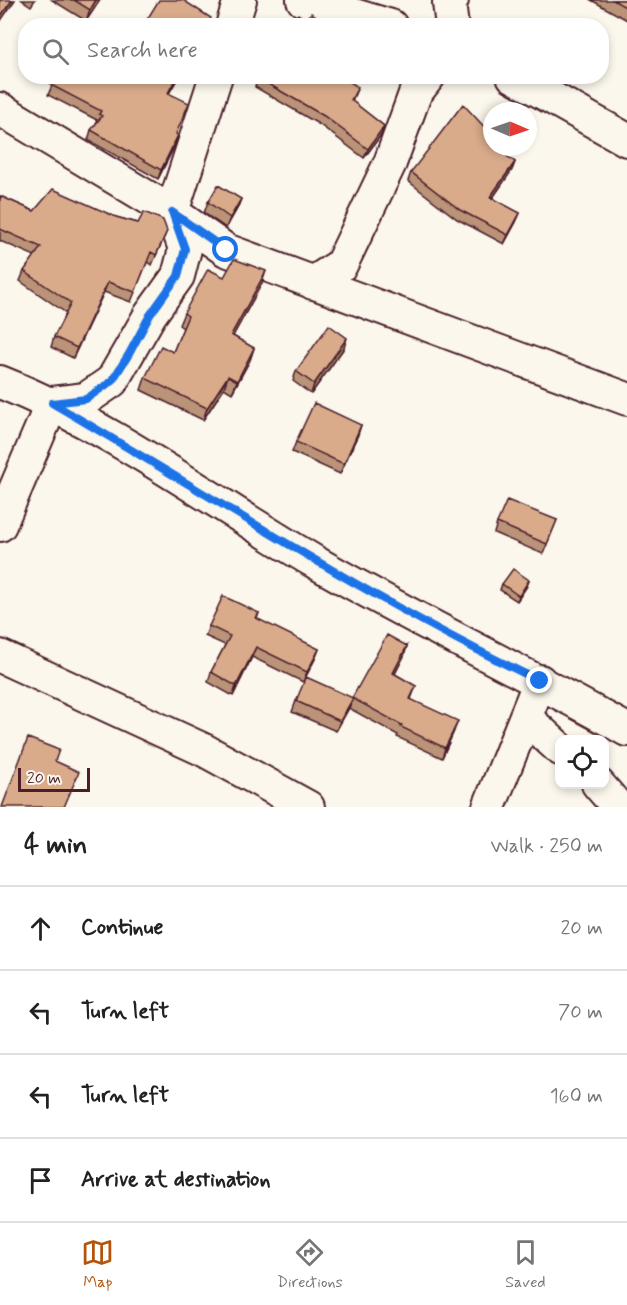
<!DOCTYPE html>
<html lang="en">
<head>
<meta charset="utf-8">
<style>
  :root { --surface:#fff; --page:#f2f2f2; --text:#222; --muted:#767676; --line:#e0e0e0; --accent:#b45309 }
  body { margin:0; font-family:Mynerve,sans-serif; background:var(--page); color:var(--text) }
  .controls { position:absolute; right:18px; bottom:18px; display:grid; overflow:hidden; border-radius:12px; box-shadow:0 3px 9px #0003 }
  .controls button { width:54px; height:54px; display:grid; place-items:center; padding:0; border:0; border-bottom:2px solid var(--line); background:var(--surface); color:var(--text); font:30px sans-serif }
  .compass { position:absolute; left:483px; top:102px; width:54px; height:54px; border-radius:50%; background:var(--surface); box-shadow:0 3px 9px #0003; rotate:92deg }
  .scale { position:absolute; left:18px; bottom:15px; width:72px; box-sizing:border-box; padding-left:6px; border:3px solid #4a1f2b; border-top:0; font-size:16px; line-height:21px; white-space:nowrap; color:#4a1f2b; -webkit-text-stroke:4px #fbf7ec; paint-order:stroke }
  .stop { position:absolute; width:18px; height:18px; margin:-14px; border:4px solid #1a73e8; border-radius:50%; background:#fff }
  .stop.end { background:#1a73e8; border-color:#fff; box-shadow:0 2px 6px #0008 }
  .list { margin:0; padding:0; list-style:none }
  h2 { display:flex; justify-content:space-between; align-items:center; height:78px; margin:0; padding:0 24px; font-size:26px }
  h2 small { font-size:20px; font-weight:400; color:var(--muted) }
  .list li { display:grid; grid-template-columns:39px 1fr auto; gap:18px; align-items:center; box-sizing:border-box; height:84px; padding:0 24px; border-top:2px solid var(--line) }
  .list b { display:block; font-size:22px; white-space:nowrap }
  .list em { font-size:20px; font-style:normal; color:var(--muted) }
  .icon { flex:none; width:33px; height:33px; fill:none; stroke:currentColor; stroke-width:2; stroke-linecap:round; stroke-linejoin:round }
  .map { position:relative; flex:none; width:627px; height:807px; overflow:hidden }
  .search { position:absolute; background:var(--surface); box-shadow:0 3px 9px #0003; left:18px; right:18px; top:18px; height:66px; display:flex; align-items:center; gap:15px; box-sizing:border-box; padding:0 21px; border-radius:24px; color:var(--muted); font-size:22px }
  .sheet { height:414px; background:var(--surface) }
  nav { display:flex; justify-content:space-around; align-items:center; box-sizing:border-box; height:84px; border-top:2px solid var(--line); background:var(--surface); font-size:16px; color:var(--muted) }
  nav a { display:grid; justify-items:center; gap:3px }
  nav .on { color:var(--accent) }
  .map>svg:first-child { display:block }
</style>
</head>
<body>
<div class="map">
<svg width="627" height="807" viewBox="0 0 627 807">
  <rect width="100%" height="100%" fill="#fbf7ec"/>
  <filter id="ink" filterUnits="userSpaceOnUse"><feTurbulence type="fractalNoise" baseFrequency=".0167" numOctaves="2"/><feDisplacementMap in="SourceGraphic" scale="12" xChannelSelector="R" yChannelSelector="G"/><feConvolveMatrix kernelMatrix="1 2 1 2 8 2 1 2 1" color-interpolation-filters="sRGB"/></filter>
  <g filter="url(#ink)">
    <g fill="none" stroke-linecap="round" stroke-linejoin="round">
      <defs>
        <path id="minor" d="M303,0L391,26
          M452,0L449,3L452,26
          M232,26L240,0
          M513,76L627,140
          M0,109L172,212L226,250L627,399
          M313,283L341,265L390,163L415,94L429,76
          M0,382C113,427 211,501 315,562C417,621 524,672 627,730
          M0,525L52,403L86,399L112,381L150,315L178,276L185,249L172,212L216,76
          M0,656L204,750L308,807
          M526,718L560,749
          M598,784L618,807
          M489,807L540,681"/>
      </defs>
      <use href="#minor" stroke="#4a1f2b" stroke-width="36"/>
      <use href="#minor" stroke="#fbf7ec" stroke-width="32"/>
    </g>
    <path fill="#bb9378" stroke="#4a1f2b" stroke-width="1.5" d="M22,0H35L31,6Z
      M52,0H100L86,21Z
      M591,0H627V20Z
      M56,76H179L169,93L176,134L175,145L158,179L88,140L91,130L96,124L97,120L48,95Z
      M258,78L358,87L352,101L384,126L381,135L364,158L320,125L255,87Z
      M492,147L515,162L512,170L492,199L520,213L516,222L504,244L457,219L408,181L411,172Z
      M0,196L34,211L116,217L167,231L152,265L147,262L131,302L104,292L73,358L51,347L54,337L66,313L20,281L24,271L35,256L0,241Z
      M241,199L237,209L226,228L204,213L208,202Z
      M224,277L262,283L233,336L254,348L250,360L232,393L224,388L203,420L141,390L145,378L173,352L183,328L179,325L184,313Z
      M344,348L311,394L293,381L296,371Z
      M361,425L340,474L292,452L296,442Z
      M557,520L543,554L494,533L497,523Z
      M529,580L527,586L517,601L500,590L502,584Z
      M259,613L257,619L319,649L315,659L303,682L252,657L233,696L208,682L211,672L225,645L205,636L209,626Z
      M407,646L404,656L395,674L416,686L411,699L454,731L442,758L397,737L398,735L349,708L336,731L292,712L296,701L352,698Z"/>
    <path fill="#987861" stroke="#4a1f2b" stroke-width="1.5" d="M12,0H15L0,22V17Z
      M96,0H100L86,21L90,10Z
      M177,76H179L164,102L168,93Z
      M384,126L381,135L364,158L368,149Z
      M178,135L175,145L158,179L161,170Z
      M515,162L512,170L487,206L490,197Z
      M241,199L237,209L226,228L230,218Z
      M520,213L516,222L504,244L508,235Z
      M266,271L262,283L227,347L231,335Z
      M108,282L104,292L73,358L77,348Z
      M347,338L344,348L311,394L314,384Z
      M254,348L250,360L232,393L237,381Z
      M228,376L224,388L203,420L207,408Z
      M361,425L358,435L340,474L344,464Z
      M529,580L527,586L517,601L519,596Z
      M407,646L404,656L390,683L393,673Z
      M256,647L252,657L233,696L236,686Z
      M319,649L315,659L303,682L307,672Z
      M353,698L349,708L336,731L340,721Z
      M458,721L454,731L442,758L445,748Z"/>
    <path fill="#d9ab8b" stroke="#4a1f2b" stroke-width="1.5" d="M0,0H12L0,17Z
      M74,0H96L90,10Z
      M159,0H183L211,18L207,26H143Z
      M613,0H627V8Z
      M311,13L332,26H291L298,14L307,20Z
      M56,76H177L168,93L189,103L176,134L178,135L161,170L91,130L102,116L99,114L101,111L51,85Z
      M260,76H341L358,87L351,100L384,126L368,149L324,116L258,78Z
      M463,104L492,135V143L490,144L492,145V147H494L515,162L490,197L520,213L508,235L460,210L411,172Z
      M218,185L241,199L230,218L208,202Z
      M53,189L116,217L138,223L144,212L163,220L167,231L156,255L151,252L135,292L108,282L77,348L54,337L71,303L24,271L41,247L0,229V196L34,211Z
      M234,259L266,271L231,335L254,348L237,381L228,376L207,408L145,378L161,346L173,352L188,316L184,313L208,269L224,277Z
      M329,325L347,338L314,384L296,371Z
      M314,403L361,425L344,464L296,442Z
      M507,500L557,520L547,544L497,523Z
      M513,569L529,580L519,596L502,584Z
      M223,596L259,613L256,618L319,649L307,672L256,647L236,686L211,672L230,636L209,626Z
      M387,635L407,646L393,673L416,686L410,699L458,721L445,748L401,727L402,725L352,698Z
      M306,677L353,698L340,721L296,701Z
      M28,738L59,750L55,761L79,772L64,807H2Z"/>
  </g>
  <g fill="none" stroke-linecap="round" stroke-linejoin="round" filter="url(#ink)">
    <path stroke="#1a73e8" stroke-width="8" d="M226,250L172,212L185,249L178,276L150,315L129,354L112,381L86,399L52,403C214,497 371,601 540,681"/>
  </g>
</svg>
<div class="controls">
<button><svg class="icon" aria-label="locate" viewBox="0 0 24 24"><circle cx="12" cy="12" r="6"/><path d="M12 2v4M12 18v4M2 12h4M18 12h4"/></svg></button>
</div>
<svg class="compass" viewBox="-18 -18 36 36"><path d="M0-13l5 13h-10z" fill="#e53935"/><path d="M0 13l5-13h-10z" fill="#767676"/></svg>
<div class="scale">20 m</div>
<div class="stop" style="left:226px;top:250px"></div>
<div class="stop end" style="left:540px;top:681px"></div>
<div class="search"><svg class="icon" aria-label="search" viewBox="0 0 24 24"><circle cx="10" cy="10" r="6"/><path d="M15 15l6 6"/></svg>Search here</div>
</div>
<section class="sheet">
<h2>4 min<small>Walk · 250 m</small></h2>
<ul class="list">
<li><svg class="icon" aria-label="ahead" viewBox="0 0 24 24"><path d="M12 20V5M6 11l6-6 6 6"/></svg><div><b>Continue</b></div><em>20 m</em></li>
<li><svg class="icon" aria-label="left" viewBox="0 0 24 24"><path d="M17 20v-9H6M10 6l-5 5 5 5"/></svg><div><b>Turn left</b></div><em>70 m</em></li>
<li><svg class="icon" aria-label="left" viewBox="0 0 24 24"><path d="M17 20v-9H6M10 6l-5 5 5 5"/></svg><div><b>Turn left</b></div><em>160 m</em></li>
<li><svg class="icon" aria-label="arrive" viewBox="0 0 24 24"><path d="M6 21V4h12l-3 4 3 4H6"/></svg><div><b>Arrive at destination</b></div></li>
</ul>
</section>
<nav>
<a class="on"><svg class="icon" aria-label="map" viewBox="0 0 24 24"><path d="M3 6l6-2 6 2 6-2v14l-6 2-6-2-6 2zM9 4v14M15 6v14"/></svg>Map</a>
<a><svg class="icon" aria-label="directions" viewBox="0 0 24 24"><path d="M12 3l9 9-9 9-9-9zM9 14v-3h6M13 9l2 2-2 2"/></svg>Directions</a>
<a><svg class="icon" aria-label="saved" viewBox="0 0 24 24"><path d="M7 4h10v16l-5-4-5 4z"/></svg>Saved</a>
</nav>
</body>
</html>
